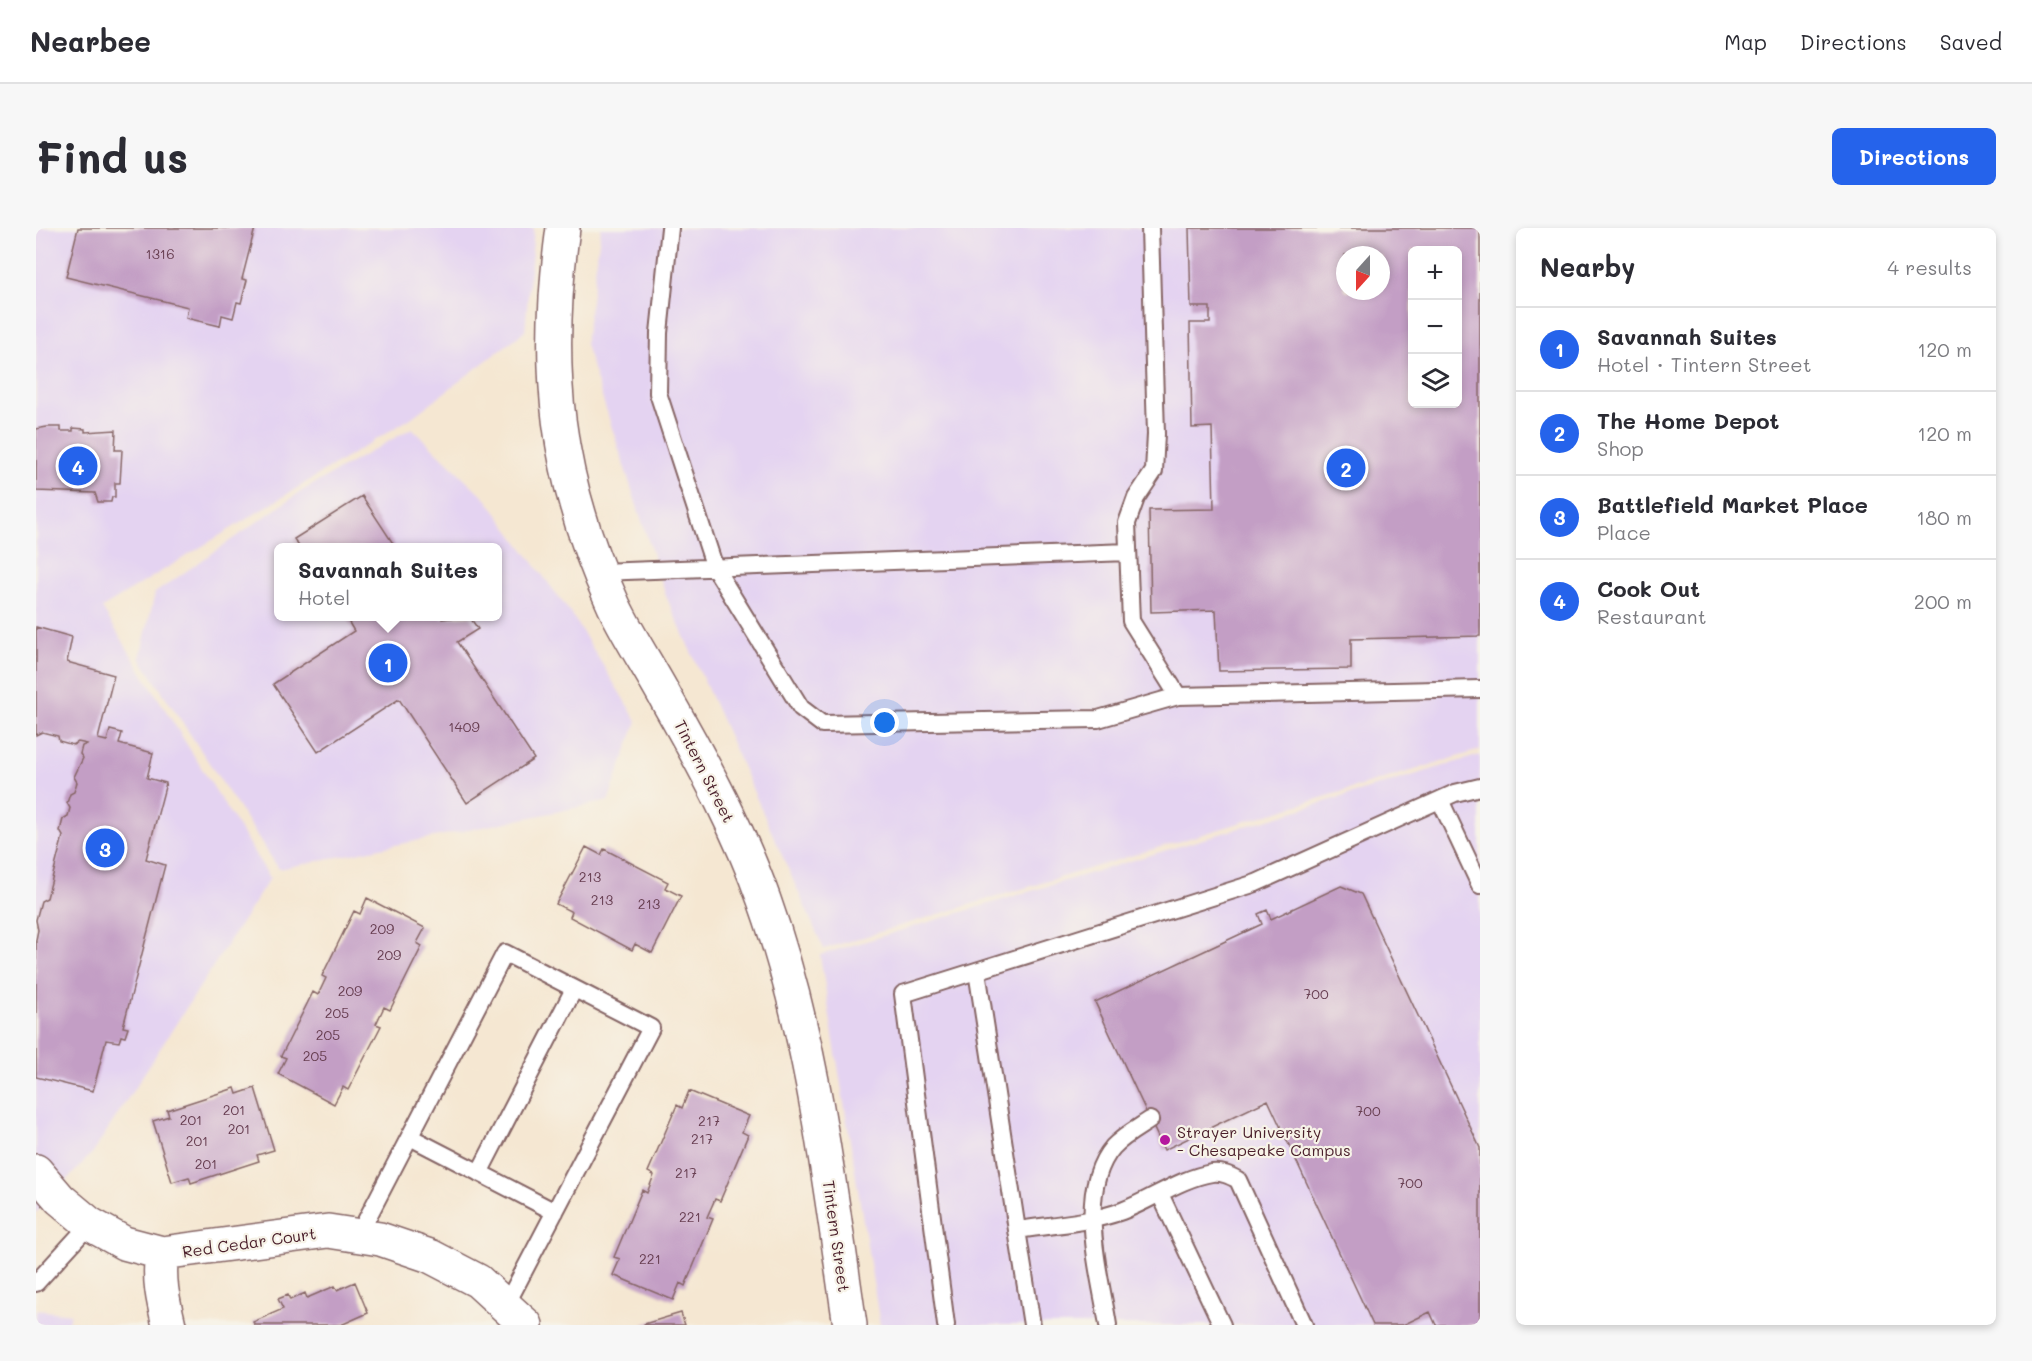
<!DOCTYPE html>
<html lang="en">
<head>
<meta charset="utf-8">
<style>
  :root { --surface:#fff; --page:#f7f7f7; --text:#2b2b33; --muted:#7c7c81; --line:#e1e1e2; --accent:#2563eb }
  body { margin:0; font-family:Mali,sans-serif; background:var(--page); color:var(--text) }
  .controls { position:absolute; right:18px; top:18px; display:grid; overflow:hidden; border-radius:9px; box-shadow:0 3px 9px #0003 }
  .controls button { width:54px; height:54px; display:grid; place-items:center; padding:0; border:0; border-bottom:2px solid var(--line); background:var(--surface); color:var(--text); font:30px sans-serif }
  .compass { position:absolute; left:1300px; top:18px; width:54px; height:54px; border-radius:50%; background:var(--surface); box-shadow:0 3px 9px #0003; rotate:201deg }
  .you { position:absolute; left:849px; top:495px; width:21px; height:21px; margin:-15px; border:4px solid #fff; border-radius:50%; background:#1a73e8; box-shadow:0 0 0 9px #1a73e833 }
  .badge { display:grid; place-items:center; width:39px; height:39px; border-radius:50%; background:var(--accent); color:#fff; font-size:20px; font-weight:700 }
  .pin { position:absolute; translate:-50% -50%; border:3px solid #fff; box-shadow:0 2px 6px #0006 }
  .popup { position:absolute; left:238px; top:315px; width:228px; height:78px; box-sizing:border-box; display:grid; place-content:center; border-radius:9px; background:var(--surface); filter:drop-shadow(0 2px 4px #0005); font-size:20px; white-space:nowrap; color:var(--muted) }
  .popup b { font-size:22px; color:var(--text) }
  .popup::after { content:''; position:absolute; left:50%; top:100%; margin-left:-12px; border:12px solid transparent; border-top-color:var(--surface) }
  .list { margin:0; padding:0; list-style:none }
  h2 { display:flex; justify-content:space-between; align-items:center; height:78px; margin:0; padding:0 24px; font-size:26px }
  h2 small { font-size:20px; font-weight:400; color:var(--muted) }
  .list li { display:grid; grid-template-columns:39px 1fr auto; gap:18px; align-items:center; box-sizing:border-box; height:84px; padding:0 24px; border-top:2px solid var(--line) }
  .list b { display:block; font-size:22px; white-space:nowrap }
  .list p { margin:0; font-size:20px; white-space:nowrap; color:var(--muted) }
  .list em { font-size:20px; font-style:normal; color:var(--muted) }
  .icon { flex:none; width:33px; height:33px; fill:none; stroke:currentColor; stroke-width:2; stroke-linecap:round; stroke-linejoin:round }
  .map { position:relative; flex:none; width:1444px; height:1097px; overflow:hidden; border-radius:9px }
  header { display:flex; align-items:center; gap:36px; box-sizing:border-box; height:84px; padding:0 30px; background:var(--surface); border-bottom:2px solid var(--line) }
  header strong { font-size:28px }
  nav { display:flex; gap:33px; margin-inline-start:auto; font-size:21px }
  .intro { display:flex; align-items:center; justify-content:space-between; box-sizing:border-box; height:144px; padding:0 36px }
  h1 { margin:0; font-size:42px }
  .button { padding:15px 27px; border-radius:9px; background:var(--accent); color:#fff; font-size:21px; font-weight:700 }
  main { display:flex; gap:36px; padding:0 36px }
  aside { flex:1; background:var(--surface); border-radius:9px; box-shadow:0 3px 9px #0003 }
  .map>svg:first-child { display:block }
</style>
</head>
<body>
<header>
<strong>Nearbee</strong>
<nav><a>Map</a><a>Directions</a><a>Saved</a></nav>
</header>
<div class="intro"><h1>Find us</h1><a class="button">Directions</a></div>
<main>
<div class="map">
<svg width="1444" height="1097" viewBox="0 0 1444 1097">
  <rect width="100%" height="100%" fill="#f7f3e8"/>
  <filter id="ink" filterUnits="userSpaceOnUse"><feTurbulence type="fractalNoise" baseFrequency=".0167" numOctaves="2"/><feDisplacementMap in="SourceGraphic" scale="12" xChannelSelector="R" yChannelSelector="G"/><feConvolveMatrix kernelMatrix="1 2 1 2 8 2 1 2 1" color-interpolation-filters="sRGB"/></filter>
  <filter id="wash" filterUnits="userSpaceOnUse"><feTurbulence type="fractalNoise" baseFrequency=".008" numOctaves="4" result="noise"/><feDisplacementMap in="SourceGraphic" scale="24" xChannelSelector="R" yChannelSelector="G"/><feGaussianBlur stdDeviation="1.35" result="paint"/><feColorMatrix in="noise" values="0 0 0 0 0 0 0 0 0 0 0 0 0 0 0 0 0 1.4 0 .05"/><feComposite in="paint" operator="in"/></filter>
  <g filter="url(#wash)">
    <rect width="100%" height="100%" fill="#f5e7d2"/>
    <path fill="#e4d3f1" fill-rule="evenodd" d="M0,0H498L489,103L375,190L66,380L234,650L58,923L0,985Z
      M565,0H1444V522L788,721L630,368L549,116ZM1376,22H1422V176H1376ZM1309,27H1345V63H1309Z
      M376,200L451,272L536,387L601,493L572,573L243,641L104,430L119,365L266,263ZM242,320H461V388H242Z
      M1444,527V1097H844L784,727Z
      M0,1082L35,1086L30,1097H0Z"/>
    <g id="blocks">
      <path fill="#c39ec5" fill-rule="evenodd" d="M42,0H219L206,51L211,52L205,75L201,74L197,90L186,87L184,98L150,90L152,79L30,49Z
        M1153,0H1444V408L1315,411V441L1183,443L1180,382L1115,384L1113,282L1178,281L1176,199L1156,200L1154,95H1174V79H1155ZM1376,22H1422V176H1376ZM1309,27H1345V63H1309Z
        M11,199H25V203H37V200L49,201V204L80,202L79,222H86L84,255H79V269H76L75,274H62L59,265L0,263V201Z
        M326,268L360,320H264L258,311Z
        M309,388H405L406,391L433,388L442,401L421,414L498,531L431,575L363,471L282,524L237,456L318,403Z
        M0,399L36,409L31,434L78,447L62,511L71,513L74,502L86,505L83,516L117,525L111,550L130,555L110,631L129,637L87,799L92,800L89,809L85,808L83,814L70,812L57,863L0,849V712L2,702L0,692L5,673L11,670L27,608L24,603L27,591L32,588L34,580L31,575L34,566L38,564L41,554L38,549L47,530L44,526L46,518L51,516L42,514L37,517L23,513L22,508L6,504L0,507Z
        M550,619L565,627L568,621L632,654L629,660L645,668L616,725L599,716L596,722L534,689L536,684L520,676Z
        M1305,658L1325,666L1444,920V1097H1400L1394,1084L1367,1097H1337L1232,872L1128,922L1059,774L1226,696L1222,686L1231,682L1235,691Z
        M331,670L389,700L381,715L386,718L354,782L348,779L340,796L345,798L312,862L307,859L298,876L242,846L250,830L245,828L277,764L282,767L290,750L286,748L318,683L324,686Z
        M199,860L201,866L219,860L238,922L221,927L223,933L155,955L153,949L136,954L117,893L133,888L131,882Z
        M653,863L713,888L706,904L712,907L684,973L679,971L671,989L677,991L649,1058L644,1055L637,1072L577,1047L584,1031L578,1029L606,962L611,965L618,947L612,944L641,877L646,880Z
        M319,1054L332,1085L305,1097H219L217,1094L247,1081L242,1071L252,1067L254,1072L269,1065L271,1070L299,1058L301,1062Z
        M645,1085L649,1097H608V1096Z"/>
    </g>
  </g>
  <g filter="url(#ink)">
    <use href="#blocks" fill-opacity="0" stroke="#866565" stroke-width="1.5"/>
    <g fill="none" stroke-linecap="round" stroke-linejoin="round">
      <defs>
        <path id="service" d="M634,0L623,105L622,165L679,340L765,480L786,496L1062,491L1142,468L1444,461
          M1114,0L1120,206L1118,243L1100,270L1091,295L1095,393L1142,468
          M565,344L1092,324
          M1404,572L1444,657
          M941,743L981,1002
          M374,909L519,984
          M443,945L538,761
          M1124,966L1186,1097
          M322,1008L469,725L615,800L470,1077
          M0,1055L54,996
          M910,1097L867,766L1220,655L1419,565L1444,559
          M996,1097L981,1002C1015,997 1053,995 1086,983C1115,972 1145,950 1176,945C1186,944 1193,947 1202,952L1268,1097
          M1072,1097C1064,1046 1039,963 1077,919C1087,908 1102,900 1114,892"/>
        <path id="minor" d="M527,0C508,138 519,251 578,378C594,411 615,442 632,474C668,537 704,604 728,672C777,809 793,954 814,1097
          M0,943L24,971L54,996L88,1015L126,1025L292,1003L344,1011L394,1028L442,1053L490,1097
          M126,1025C122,1051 127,1072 133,1097"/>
      </defs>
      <use href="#service" stroke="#866565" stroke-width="20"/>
      <use href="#minor" stroke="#866565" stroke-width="36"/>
      <use href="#service" stroke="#fff" stroke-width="16"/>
      <use href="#minor" stroke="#fff" stroke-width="33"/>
    </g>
  </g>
  <circle fill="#b5179e" stroke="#f7f3e8" stroke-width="2" cx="1129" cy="912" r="6"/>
  <g text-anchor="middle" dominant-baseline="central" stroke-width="4.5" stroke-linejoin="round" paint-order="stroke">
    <g font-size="14" fill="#683f52">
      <text x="124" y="25">1316</text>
      <text x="428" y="498">1409</text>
      <text x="554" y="648">213</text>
      <text x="566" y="671">213</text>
      <text x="613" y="675">213</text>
      <text x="346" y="700">209</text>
      <text x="353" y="726">209</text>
      <text x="314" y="762">209</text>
      <text x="1280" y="765">700</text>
      <text x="301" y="784">205</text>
      <text x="292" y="806">205</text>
      <text x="279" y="827">205</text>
      <text x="198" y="881">201</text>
      <text x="1332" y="882">700</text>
      <text x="155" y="891">201</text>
      <text x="673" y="892">217</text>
      <text x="203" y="900">201</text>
      <text x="666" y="910">217</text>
      <text x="161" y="912">201</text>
      <text x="170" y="935">201</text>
      <text x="650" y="944">217</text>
      <text x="1374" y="954">700</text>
      <text x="654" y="988">221</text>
      <text x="614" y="1030">221</text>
    </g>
    <g font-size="16" fill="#4a1f2b" stroke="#f7f3e8">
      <text transform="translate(669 543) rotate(63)">Tintern Street</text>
      <text transform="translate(801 1008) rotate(82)">Tintern Street</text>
      <text transform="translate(213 1014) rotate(-8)">Red Cedar Court</text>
    </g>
    <g font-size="16" fill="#4a1f2b" stroke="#f7f3e8" text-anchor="start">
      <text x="1141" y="903">Strayer University<tspan x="1141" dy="18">- Chesapeake Campus</tspan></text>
    </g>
  </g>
</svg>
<div class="controls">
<button>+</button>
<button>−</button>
<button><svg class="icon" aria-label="layers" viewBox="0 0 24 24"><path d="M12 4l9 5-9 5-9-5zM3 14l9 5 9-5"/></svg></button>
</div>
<svg class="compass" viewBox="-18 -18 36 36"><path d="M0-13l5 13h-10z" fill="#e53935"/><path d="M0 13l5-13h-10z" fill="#7c7c81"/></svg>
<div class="you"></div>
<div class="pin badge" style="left:352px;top:435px">1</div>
<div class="popup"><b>Savannah Suites</b>Hotel</div>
<div class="pin badge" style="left:1310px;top:240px">2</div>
<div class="pin badge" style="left:69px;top:620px">3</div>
<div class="pin badge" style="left:42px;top:238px">4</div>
</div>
<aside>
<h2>Nearby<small>4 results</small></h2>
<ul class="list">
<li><span class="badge">1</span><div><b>Savannah Suites</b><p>Hotel · Tintern Street</p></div><em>120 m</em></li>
<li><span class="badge">2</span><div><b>The Home Depot</b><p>Shop</p></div><em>120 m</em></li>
<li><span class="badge">3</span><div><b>Battlefield Market Place</b><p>Place</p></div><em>180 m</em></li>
<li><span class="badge">4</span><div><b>Cook Out</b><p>Restaurant</p></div><em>200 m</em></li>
</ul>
</aside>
</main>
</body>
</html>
